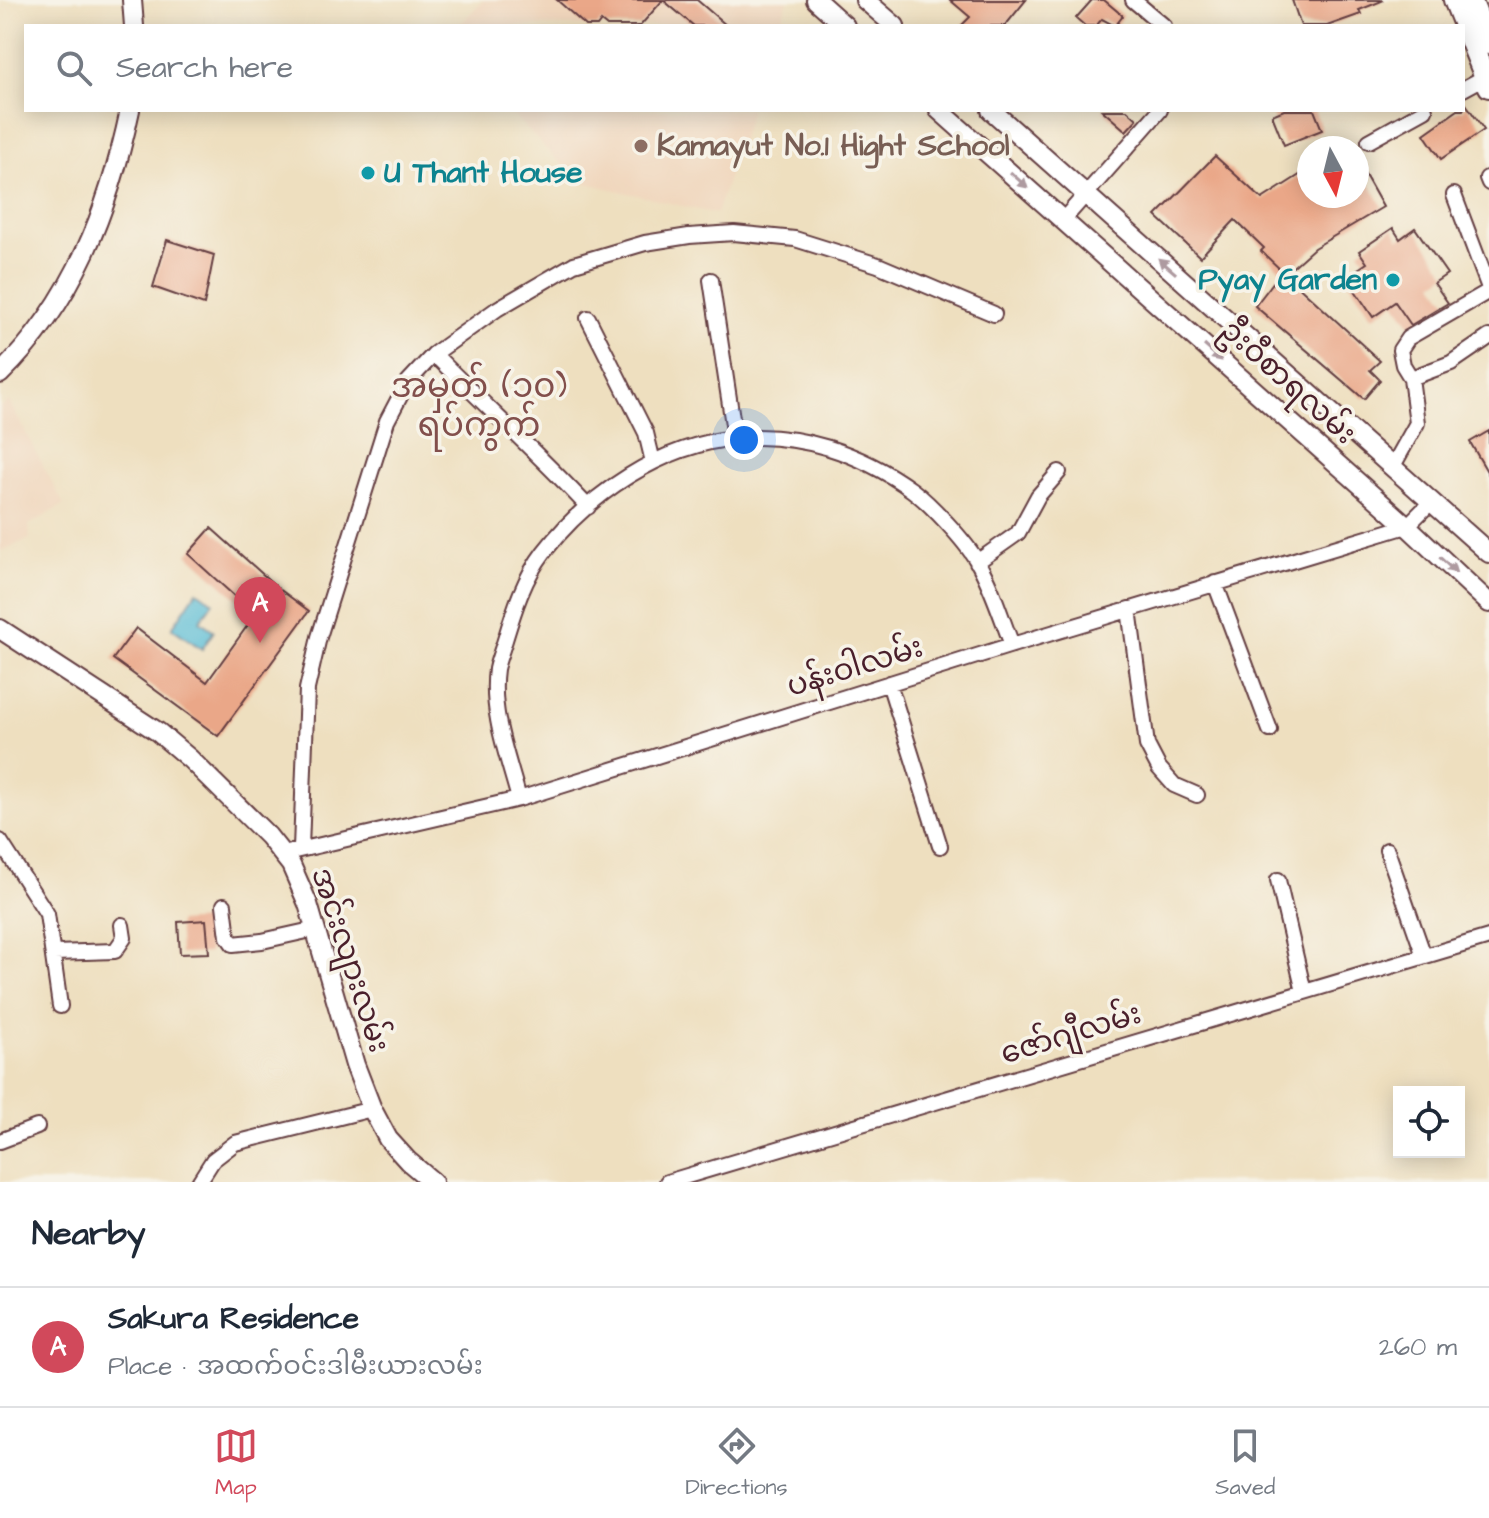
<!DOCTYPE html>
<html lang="en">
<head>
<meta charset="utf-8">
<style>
  :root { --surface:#fff; --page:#f2f2f3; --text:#1f2937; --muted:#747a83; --line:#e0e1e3; --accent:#d1495b }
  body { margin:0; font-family:"Architects Daughter","Noto Sans Myanmar",sans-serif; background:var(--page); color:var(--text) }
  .controls { position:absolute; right:24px; bottom:24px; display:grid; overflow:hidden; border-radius:0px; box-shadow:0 4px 20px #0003 }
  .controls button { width:72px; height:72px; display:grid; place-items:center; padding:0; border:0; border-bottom:2px solid var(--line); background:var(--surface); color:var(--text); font:40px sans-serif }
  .compass { position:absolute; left:1297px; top:136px; width:72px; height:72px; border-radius:50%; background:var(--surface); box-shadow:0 4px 20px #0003; rotate:173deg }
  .you { position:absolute; left:744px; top:440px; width:28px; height:28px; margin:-20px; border:6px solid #fff; border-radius:50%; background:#1a73e8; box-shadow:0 0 0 12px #1a73e833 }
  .badge { display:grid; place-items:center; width:52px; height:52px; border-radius:50%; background:var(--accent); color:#fff; font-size:26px; font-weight:700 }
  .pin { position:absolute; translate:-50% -66px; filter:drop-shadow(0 2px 4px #0008) }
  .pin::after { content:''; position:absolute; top:42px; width:28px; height:24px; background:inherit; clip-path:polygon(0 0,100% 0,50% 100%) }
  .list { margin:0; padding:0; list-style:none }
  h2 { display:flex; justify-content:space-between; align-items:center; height:104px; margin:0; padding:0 32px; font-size:34px }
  h2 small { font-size:26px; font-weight:400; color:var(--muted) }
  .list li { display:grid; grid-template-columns:52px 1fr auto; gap:24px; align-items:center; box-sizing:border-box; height:120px; padding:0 32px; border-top:2px solid var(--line) }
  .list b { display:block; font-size:30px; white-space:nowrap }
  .list p { margin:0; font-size:26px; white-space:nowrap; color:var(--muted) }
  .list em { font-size:26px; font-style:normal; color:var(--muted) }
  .icon { flex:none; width:44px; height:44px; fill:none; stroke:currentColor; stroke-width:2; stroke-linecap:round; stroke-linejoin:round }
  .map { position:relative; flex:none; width:1489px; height:1182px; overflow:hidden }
  .search { position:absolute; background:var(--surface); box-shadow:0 4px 20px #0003; left:24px; right:24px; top:24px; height:88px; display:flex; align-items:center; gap:20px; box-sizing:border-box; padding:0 28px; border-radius:0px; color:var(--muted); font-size:30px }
  .sheet { height:224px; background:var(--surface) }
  nav { display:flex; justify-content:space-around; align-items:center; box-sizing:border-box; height:112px; border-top:2px solid var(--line); background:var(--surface); font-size:22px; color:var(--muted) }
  nav a { display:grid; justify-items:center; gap:4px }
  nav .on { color:var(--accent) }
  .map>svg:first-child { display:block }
</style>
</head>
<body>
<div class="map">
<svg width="1489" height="1182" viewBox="0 0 1489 1182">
  <rect width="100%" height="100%" fill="#f7f3e8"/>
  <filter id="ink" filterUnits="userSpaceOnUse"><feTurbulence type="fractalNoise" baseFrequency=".0125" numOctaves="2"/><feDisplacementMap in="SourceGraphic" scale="16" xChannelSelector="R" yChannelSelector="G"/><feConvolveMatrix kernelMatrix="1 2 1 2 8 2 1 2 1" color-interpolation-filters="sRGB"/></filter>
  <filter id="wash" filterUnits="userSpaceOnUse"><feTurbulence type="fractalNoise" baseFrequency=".006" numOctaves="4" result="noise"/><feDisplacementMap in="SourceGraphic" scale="32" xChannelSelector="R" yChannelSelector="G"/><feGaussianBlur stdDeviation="1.8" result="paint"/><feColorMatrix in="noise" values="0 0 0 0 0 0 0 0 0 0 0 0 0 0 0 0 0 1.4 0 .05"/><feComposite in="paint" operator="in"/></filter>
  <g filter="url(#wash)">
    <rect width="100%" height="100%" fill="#eedfbf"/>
    <path fill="#f0d6bc" d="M483,0H788L780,26H459Z
      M508,110H751L716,214L578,181Z
      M9,401L64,505L29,525L30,539L0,551V407Z"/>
    <path fill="#57bcd5" stroke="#506e80" stroke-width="2" d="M197,591L213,602L200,621L214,631L202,649L172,628Z"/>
    <g id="blocks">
      <path fill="#eaa788" d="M557,0H697L727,26H694L663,0L640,26H607L601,21L597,26H586Z
        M950,0H1026L1005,26H961L970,17Z
        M1092,0H1104L1123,16L1115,26L1102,19L1096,26H1085L1076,18Z
        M1292,0H1381L1382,1L1359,10L1361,14L1327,26H1301Z
        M1466,104L1484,130L1441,159L1424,134L1458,110H1463Z
        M1102,110H1127L1137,119L1126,131Z
        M1284,110H1314L1322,130L1284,145L1272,115Z
        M1215,156L1262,199L1309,169V196H1357V180L1365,175L1383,207L1314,248L1285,274L1261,251L1264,248L1235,220L1200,257L1156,216Z
        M1393,228L1400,239L1415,228L1447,274L1434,283L1448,303L1411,325L1395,302L1373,317L1346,277L1367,263L1359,251Z
        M167,240L214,255L204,305L153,287Z
        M1282,271L1380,361L1370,370L1380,380L1364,399L1255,306Z
        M1489,431V475L1470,442Z
        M211,528L278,588L309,611L218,736L113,659L136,628L207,682L255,615L188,554Z
        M206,920L209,953L180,954L178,922Z"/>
    </g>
  </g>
  <g filter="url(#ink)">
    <use href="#blocks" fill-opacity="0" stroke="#633c41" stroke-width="2"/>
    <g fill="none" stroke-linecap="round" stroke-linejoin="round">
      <defs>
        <path id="minor" d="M1133,0L1164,26
          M1463,89L1485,77
          M1369,141L1425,110
          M1487,178L1489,183
          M1454,195L1489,288
          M1063,220L1160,110
          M711,280L735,438
          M1489,291L1408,338L1400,350L1403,365L1411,378L1451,363L1489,337
          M588,318L646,433L653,462
          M434,354C485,406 539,454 588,507
          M1393,466L1417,423L1411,378
          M977,562L1018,533L1038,496L1059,472
          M1215,583L1270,730
          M1129,609L1147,745L1159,768L1174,785L1197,795
          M889,683L940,846
          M519,799C508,757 490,713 496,669C498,660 502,650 505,640C514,610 524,578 544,552C589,494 661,445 736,438C799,432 861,453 912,490C931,504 965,541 977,561C992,586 1001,617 1012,645
          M0,841L47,914L60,1006
          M301,848L307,689L319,637L387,421L407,383L434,354L497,309L574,264L645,243L689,236L734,233L795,239L878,265L994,314
          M1387,850L1424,956
          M282,854L519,799L1012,645L1407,526L1432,501
          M1278,880L1304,992
          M224,905L228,937L233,944L262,941L316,929
          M54,953L115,951L124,938L122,925
          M0,1141L37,1127
          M199,1182L213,1160L235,1143L372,1109
          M667,1182L1489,937"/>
        <path id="major" d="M132,0L134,26
          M816,0L845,26
          M865,0L895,26
          M939,110L1407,526L1489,603
          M991,110L1489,553
          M0,374C74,302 109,209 130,110
          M0,629L158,732L190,759L268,836L291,865L308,904L355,1065L372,1109L388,1139L408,1161L433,1182"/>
        <path id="highway" d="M1454,0L1489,87
          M1471,0L1489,44"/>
      </defs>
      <use href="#minor" stroke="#633c41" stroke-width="18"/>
      <use href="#major" stroke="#633c41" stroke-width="22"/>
      <use href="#highway" stroke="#633c41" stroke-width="24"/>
      <use href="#minor" stroke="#fff" stroke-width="14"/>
      <use href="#major" stroke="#fff" stroke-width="18"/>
      <use href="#highway" stroke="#fff" stroke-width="20"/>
    </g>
    <defs><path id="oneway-solid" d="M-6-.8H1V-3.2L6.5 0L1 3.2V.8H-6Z" transform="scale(2)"/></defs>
    <g fill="#ae9aa0">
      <use href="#oneway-solid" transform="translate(1019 180) rotate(42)"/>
      <use href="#oneway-solid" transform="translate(1167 266) rotate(-139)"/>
      <use href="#oneway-solid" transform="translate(1213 353) rotate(42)"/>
      <use href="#oneway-solid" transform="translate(1448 565) rotate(43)"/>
    </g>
  </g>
  <circle fill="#8d6e63" stroke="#f7f3e8" stroke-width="3" cx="641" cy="146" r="8"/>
  <g fill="#0f9aa8" stroke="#f7f3e8" stroke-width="3">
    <circle cx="368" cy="173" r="8"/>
    <circle cx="1393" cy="280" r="8"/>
  </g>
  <g text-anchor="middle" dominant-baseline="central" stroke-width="7" stroke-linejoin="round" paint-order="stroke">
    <g font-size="30" font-weight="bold" fill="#785e54" stroke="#f7f3e8" text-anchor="start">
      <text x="657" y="146">Kamayut No.1 Hight School</text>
    </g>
    <g font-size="30" font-weight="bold" fill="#0d838f" stroke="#f7f3e8" text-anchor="start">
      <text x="384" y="173">U Thant House</text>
      <text x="1377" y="280" text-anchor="end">Pyay Garden</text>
    </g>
    <g font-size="30" fill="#4a1f2b" stroke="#f7f3e8">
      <text transform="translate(1288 382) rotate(42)">ဦးဝီစာရလမ်း</text>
      <text transform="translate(855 667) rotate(-17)">ပန်းဝါလမ်း</text>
      <text transform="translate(350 960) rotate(72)">အင်းလျားလမ်း</text>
      <text transform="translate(1071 1034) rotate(-17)">ဇော်ဂျီလမ်း</text>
    </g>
    <g font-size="34" fill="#824f4c" stroke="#f7f3e8">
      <text x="479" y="387">အမှတ် (၁၀)<tspan x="479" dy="39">ရပ်ကွက်</tspan></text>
    </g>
  </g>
</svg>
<div class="controls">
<button><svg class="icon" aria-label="locate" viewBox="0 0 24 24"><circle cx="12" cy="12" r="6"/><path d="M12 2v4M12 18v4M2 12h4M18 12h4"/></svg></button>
</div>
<svg class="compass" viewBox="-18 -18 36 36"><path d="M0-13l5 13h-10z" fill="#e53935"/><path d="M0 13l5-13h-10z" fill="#747a83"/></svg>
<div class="you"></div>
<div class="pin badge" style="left:260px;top:643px">A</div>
<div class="search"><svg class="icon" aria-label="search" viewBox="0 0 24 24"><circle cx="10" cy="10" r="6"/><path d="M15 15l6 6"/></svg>Search here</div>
</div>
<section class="sheet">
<h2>Nearby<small></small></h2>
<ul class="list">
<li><span class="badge">A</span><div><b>Sakura Residence</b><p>Place · အထက်ဝင်းဒါမီးယားလမ်း</p></div><em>260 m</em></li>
</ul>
</section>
<nav>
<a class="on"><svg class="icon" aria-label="map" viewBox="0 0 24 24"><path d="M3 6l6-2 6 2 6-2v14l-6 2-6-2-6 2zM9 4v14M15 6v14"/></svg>Map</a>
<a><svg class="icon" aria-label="directions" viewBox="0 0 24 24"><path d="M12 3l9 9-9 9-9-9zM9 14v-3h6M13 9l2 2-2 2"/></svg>Directions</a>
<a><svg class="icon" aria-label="saved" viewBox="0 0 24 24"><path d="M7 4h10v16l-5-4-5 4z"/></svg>Saved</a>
</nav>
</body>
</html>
